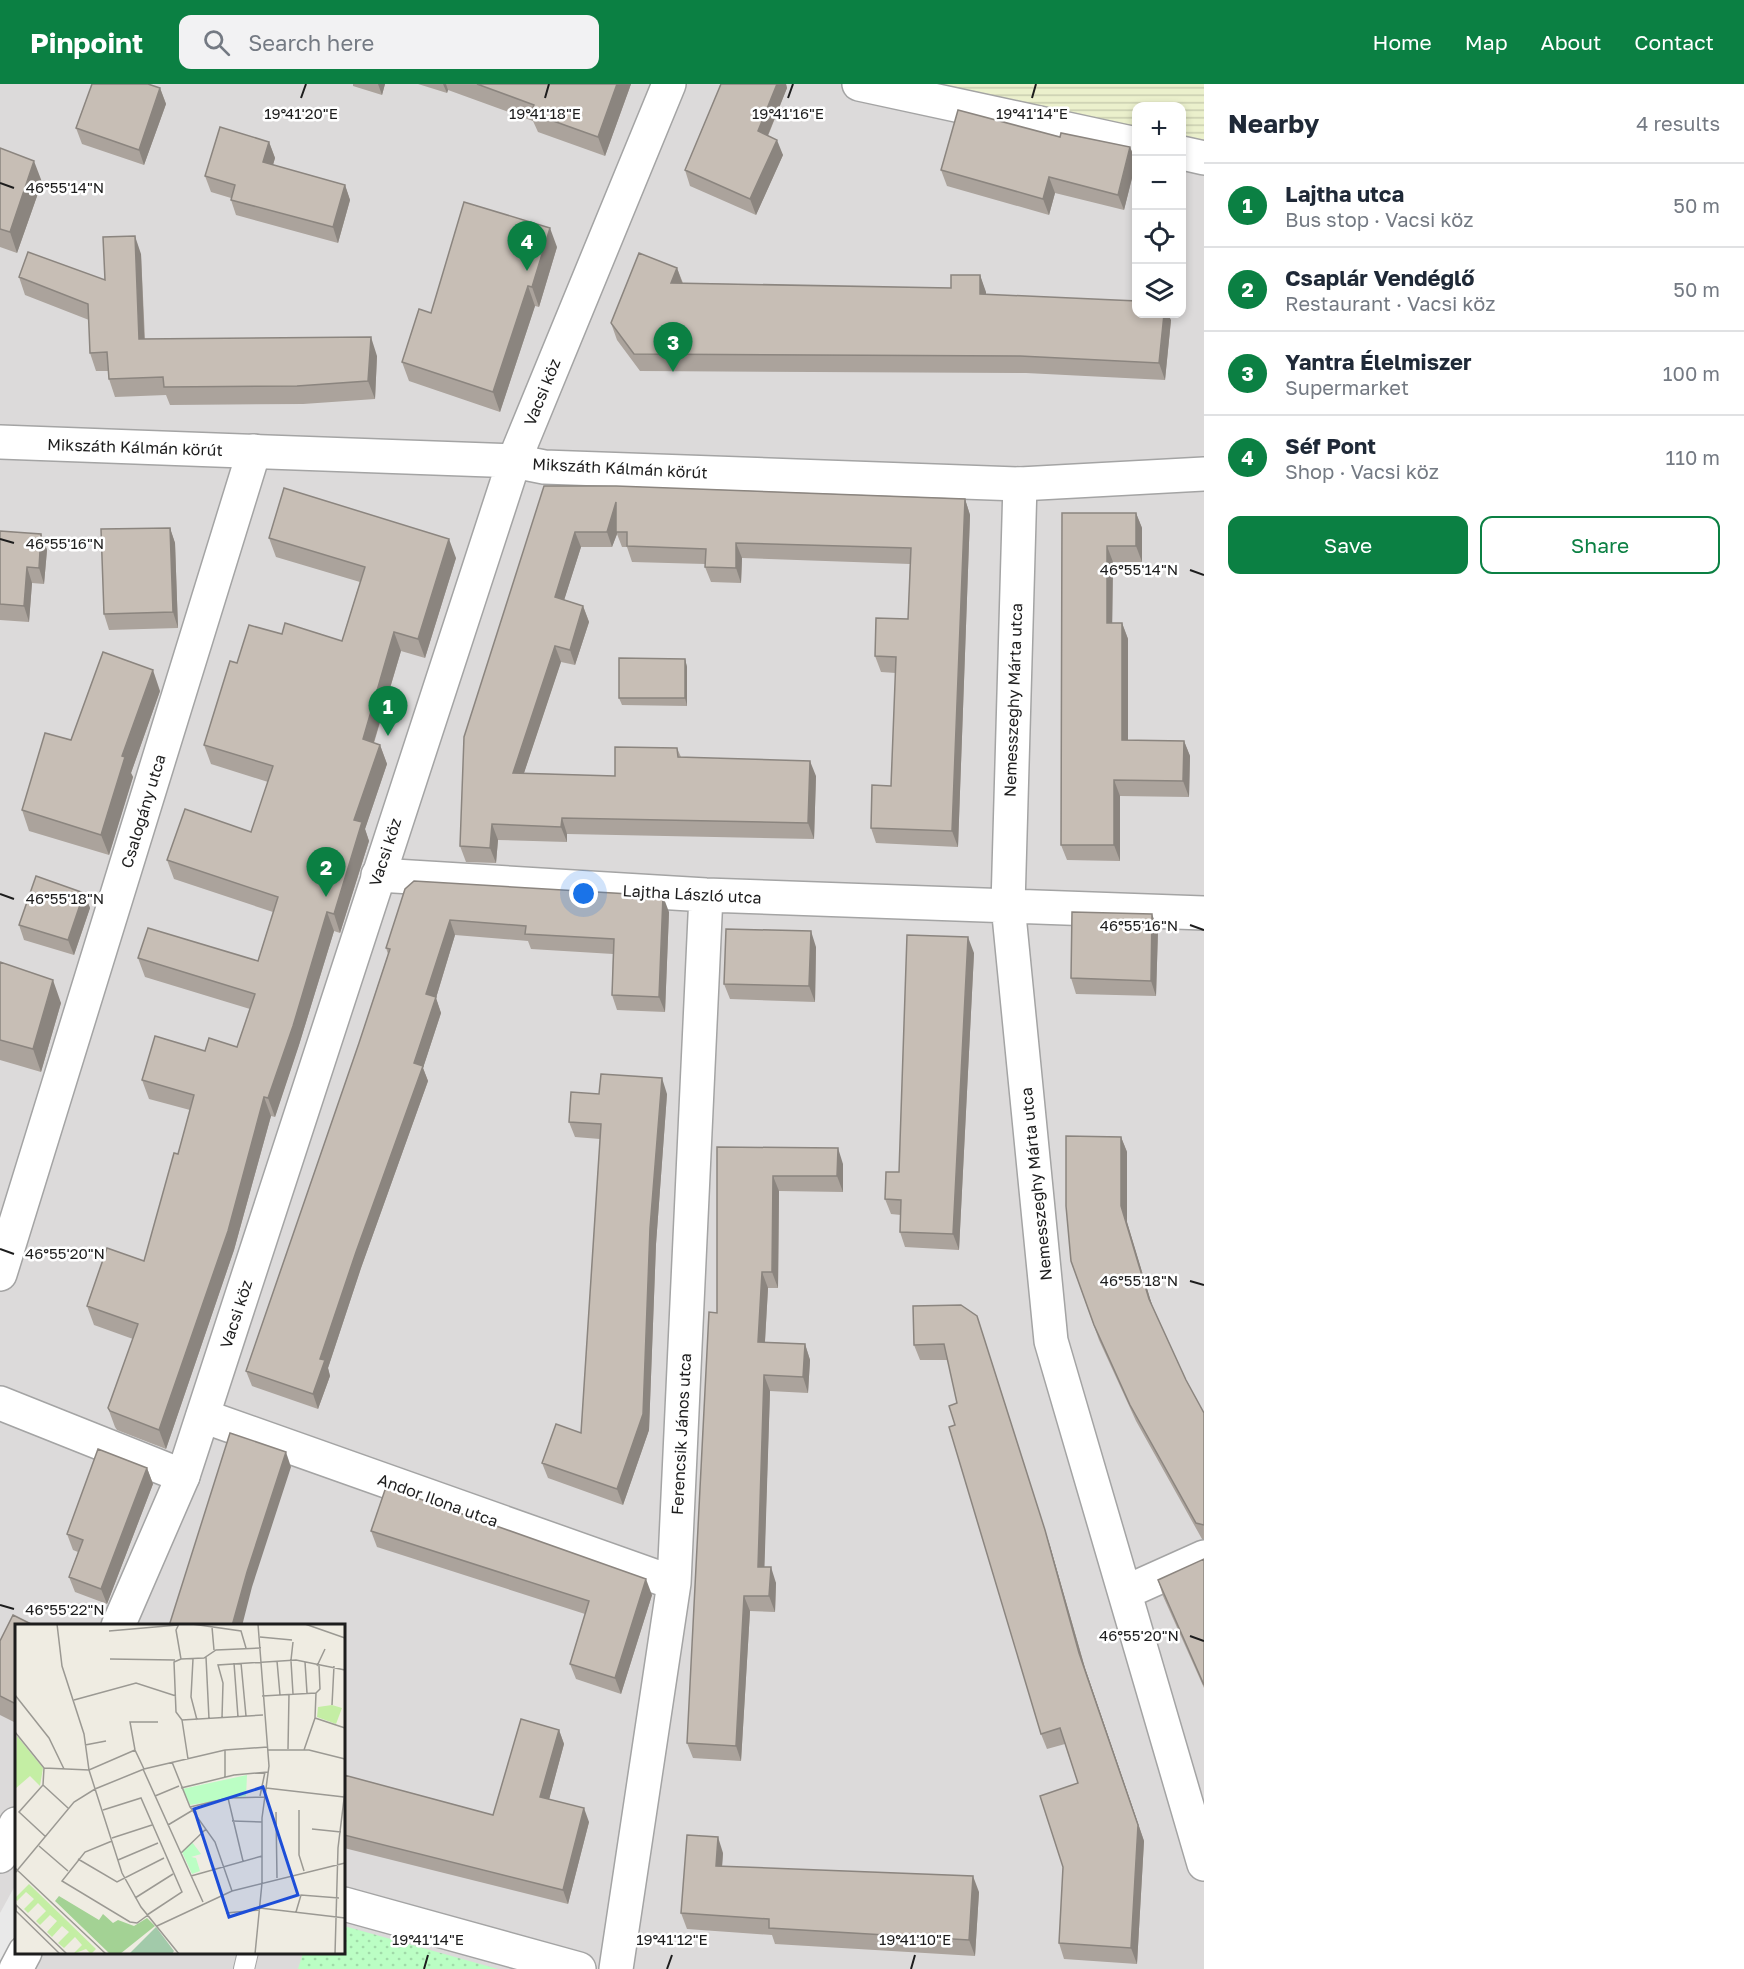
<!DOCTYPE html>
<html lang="en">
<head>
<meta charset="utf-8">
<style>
  :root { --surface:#fff; --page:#f2f2f3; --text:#1f2937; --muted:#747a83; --line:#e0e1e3; --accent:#0b8043 }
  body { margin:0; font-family:"Golos Text",sans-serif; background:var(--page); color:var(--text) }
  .controls { position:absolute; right:18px; top:18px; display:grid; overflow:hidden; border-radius:12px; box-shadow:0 3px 9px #0003 }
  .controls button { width:54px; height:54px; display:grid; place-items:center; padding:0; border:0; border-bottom:2px solid var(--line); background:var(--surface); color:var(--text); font:30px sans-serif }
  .you { position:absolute; left:584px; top:810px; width:21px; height:21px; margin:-15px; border:4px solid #fff; border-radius:50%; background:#1a73e8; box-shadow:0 0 0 9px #1a73e833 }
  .badge { display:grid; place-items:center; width:39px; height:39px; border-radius:50%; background:var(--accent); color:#fff; font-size:20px; font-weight:700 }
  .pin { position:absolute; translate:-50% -50px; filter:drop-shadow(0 2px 3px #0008) }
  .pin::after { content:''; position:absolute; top:32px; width:21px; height:18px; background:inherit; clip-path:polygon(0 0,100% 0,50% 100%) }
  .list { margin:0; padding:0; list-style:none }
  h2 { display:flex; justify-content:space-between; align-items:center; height:78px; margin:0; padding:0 24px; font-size:26px }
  h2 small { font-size:20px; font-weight:400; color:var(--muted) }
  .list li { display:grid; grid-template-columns:39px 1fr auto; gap:18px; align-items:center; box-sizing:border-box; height:84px; padding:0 24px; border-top:2px solid var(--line) }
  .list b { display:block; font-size:22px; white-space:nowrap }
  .list p { margin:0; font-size:20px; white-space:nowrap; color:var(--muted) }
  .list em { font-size:20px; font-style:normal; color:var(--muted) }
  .actions { display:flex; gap:12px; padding:18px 24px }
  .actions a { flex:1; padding:14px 0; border:2px solid var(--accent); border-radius:12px; text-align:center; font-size:21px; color:var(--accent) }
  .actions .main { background:var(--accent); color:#fff }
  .icon { flex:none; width:33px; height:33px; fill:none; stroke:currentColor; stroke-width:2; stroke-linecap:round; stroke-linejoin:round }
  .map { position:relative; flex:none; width:1204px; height:1885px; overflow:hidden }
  header { display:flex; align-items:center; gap:36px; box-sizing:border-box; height:84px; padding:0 30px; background:var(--accent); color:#fff }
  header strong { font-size:28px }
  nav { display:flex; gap:33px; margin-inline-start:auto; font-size:21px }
  .search { width:420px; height:54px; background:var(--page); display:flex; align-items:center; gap:15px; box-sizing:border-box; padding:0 21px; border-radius:12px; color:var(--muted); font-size:22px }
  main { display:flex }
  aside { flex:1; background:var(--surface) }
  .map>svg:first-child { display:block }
</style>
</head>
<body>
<header>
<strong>Pinpoint</strong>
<div class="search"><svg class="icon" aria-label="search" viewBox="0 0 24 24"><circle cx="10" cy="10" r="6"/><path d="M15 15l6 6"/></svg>Search here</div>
<nav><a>Home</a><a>Map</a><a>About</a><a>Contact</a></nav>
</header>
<main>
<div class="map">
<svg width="1204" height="1885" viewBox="0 0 1204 1885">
  <defs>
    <pattern id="farmland-rules" width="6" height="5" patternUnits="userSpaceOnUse" patternTransform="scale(1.5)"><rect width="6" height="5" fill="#ebf0cc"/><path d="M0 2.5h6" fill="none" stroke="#c9cdaf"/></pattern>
    <pattern id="park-dots" width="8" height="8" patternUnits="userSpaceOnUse" patternTransform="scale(1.5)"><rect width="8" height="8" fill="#bbfec4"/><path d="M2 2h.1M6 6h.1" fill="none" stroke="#a0d9a8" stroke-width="1.8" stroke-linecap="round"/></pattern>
  </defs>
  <rect width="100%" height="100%" fill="#efece2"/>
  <path fill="#dcdada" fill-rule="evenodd" d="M0,0H1204V1885H0ZM1136,22H1182V230H1136ZM16,1542H344V1868H16Z"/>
  <path fill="url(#farmland-rules)" d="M924,0H1204V60L1182,55V22H1136V46Z"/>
  <path fill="url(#park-dots)" d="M344,1842L498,1885H298L303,1869L344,1868Z"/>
  <path fill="#e9e9e9" d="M16,1800V1868L0,1885V1829Z"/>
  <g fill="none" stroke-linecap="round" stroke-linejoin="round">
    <defs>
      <path id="service" d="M244,1885L248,1868"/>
      <path id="minor" d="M859,0L1136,60
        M1182,69L1204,74
        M1020,400L1008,821L1051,1257L1204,1780
        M378,791L706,811L1204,829
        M0,1190L254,367
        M0,1319L183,1392
        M203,1332L674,1499
        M1126,1508L1204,1473
        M344,1820L579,1885
        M16,1885L25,1868
        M616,1885L674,1499L706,811"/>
      <path id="tertiary" d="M0,358L514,377L544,383L1020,400L1204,390
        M118,1542L183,1392L514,377L669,0
        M0,1772L16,1740"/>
    </defs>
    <use href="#service" stroke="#a4a4a4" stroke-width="22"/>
    <use href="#minor" stroke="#a4a4a4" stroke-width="36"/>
    <use href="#tertiary" stroke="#a4a4a4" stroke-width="36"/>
    <use href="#service" stroke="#fff" stroke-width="20"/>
    <use href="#minor" stroke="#fff" stroke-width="33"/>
    <use href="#tertiary" stroke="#fff" stroke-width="33"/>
  </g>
  <path fill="#aba39c" d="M353,0H385L382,11L353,2Z
    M418,0H631L605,72L538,48L533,37L448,6L447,9Z
    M721,0H786L787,4L768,52L783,71L756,131L690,102L685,86Z
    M160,4L166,20L144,81L82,60L76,44Z
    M1060,53L1130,63L1136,78L1124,126L1055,109L1049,131L947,102L941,86Z
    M269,58L275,74L273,81L345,101L350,116L338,159L236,131L231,116V114L211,108L205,92Z
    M0,64L42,98L17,169L0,163Z
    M557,163L539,223L535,222L500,328L409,297L402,278L431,229Z
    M141,170L145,255L377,272L375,315L303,320L170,321L166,311L115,313L109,295L108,287H96L90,269L89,236L25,211L19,193L105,196Z
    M677,184L683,199L951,204L980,191L986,210L1171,236L1165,296L1026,289L640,287L617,256L611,239Z
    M544,402L965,415L970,431L958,763L876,759L871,744L891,702L896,589L881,588L875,572L908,535L910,480L742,474L741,499L711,498L705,483V480L632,478L627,463H622L617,450L612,463H581L564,516L583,522L589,538L575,581L561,578L524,689L615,692L677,664L681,673L816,692L814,755L567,750V758L498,756L496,779L466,778L460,762Z
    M1062,429H1136L1142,444V478H1113L1112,539H1122L1128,555V656L1184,657L1190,672L1189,713L1120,712V777L1067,776L1061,761Z
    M170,444L175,459L178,544L109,546L104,530Z
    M0,447L41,450L47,466L44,500L32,499L29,538L0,536Z
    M269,454L456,474L425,574L401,567L374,659L380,661L387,680L365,745L369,757L340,849L334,847L299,961L275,1033L271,1032L234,1166L166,1365L117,1346L115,1343L108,1324L133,1255L94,1241L87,1222L144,1177L178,1070L190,1026L149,1015L142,996L205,967L237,963L250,925L145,893L138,874L258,877L273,828L174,795L167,776L251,748L268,698L211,680L204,661L237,579L282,550L342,557L360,498L276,473Z
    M685,575L687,583V622L622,621L619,614Z
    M160,607L131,689L133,693L109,771L29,747L22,726L71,656Z
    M405,805L669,828L665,928L617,926L612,911L613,870L531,865L528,857L455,851L436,914L441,929L423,984L428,997L361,1184L328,1284L330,1292L318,1325L252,1302L246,1287L359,959L388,870L386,864Z
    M84,809L90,824L74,871L24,856L19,841Z
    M1158,846L1156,912L1076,910L1071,894Z
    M816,863L815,918L730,915L724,900Z
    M974,869L959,1166L905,1163L900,1148L901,1131L891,1130L885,1115L899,1088Z
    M0,878L61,919L41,988L0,976Z
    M599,1010H667L656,1160L649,1346L623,1421L548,1394L542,1379L581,1349L600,1055L575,1053L569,1038Z
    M1121,1053L1127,1068V1138L1152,1221L1186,1296L1204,1329V1455H1202L1136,1337L1099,1256L1071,1177Z
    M717,1063L843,1080V1108L779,1107L778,1204H768L765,1258L805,1260L810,1276L808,1309L770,1307L764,1483L776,1499L775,1528L750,1527L741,1677L693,1674L687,1659L717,1229Z
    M977,1232L1050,1462L1085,1584L1144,1757L1137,1880L1064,1875L1059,1859L1078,1699L1065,1660L1047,1665L1041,1650L955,1341L957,1319L948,1276H920L914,1261Z
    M147,1384L153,1400L107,1520L75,1508L69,1493L78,1468L73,1466L67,1450Z
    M371,1447L652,1511L621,1610L576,1595L570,1580L585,1530L377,1463Z
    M1204,1475V1604L1163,1512L1158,1496Z
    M16,1542V1639L0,1631V1557Z
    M559,1646L564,1660L549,1715L589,1738L568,1820L344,1764V1691L493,1731Z
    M723,1769L722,1782L979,1808L975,1872L775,1860L772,1851L687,1845L681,1829Z"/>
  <path fill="#8b857f" d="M378,0H385L382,11Z
    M443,0H446L448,6L447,9Z
    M617,0H631L605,72L598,53Z
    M777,0H786L787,4L763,63L758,47Z
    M160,4L166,20L144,81L139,66Z
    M777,56L783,71L756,131L750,115Z
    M269,58L275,74L269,94L263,78Z
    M1130,63L1136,78L1124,126L1118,111Z
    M34,77L42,98L17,169L10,148Z
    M1049,93L1055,109L1049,131L1043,115Z
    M345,101L350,116L338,159L333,143Z
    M550,144L557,163L539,223L532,203Z
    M135,152L141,170L145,273L139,255Z
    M677,184L683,201L671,199Z
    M980,191L986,208V226L980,210Z
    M528,202L535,222L500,328L493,308Z
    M1164,230H1168L1171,236L1165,296L1159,279Z
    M371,253L377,272L375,315L368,297Z
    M965,415L970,431L958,763L952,747Z
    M616,418L617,450L612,463L607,448Z
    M1136,429L1142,444V478L1136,462Z
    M170,444L175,459L178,544L173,528Z
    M575,448L581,463L560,529L555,513Z
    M41,450L47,466L44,500L39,484Z
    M449,455L456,474L425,574L418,555Z
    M736,459L742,474L741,499L736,484Z
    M1107,462L1113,478L1112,555L1107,539Z
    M27,483L32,499L29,538L24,522Z
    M583,522L589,538L575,581L570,566Z
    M1122,539L1128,555V671L1122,656Z
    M394,548L401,567L369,674L363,655Z
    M555,562L561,578L519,704L513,689Z
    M685,575L687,583V622L685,614Z
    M153,586L160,607L131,689L133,693L109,771L101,751L122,672Z
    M1184,657L1190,672L1189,713L1183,697Z
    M380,661L387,680L365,745L369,757L340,849L334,830L354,736Z
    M810,677L816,692L814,755L808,739Z
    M1114,696L1120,712V777L1114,761Z
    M562,734L567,750V758L561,743Z
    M492,740L498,756L496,779L490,764Z
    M84,809L90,824L74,871L68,856Z
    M663,812L669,828L665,928L659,913Z
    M327,828L334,847L299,961L275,1033L268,1014Z
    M1152,830L1158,846L1156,912L1151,897Z
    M450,836L455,851L436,914L441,929L423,984L428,997L361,1184L328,1284L330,1292L318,1325L313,1310L320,1275L426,910Z
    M811,847L816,863L815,918L809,902Z
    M968,853L974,869L959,1166L953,1150Z
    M53,896L61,919L41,988L33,965Z
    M662,994L667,1010L656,1160L649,1346L623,1421L617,1405L650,1144Z
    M264,1013L271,1032L234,1166L166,1365L159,1346Z
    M1121,1053L1127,1068V1138L1155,1231L1149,1215L1121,1122Z
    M838,1064L843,1080V1108L837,1092Z
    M773,1092L779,1107L778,1204L772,1188Z
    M762,1188L768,1204L764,1273L758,1258Z
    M977,1232L1050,1462L1085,1584L1144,1757L1137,1880L1131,1864L1079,1569Z
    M805,1260L810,1276L808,1309L803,1293Z
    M764,1291L770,1307L764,1498L758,1483Z
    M286,1368L291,1383L252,1503L242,1542H232L247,1488Z
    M147,1384L153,1400L107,1520L101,1505Z
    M771,1483L776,1499L775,1528L769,1512Z
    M646,1495L652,1511L621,1610L615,1594Z
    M744,1512L750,1527L741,1677L736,1662Z
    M559,1646L564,1660L546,1727L540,1713Z
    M584,1724L589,1738L568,1820L563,1806Z
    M718,1753L723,1769L721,1797L716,1782Z
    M973,1792L979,1808L975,1872L969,1856Z"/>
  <path fill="#c7beb5" stroke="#8b857f" stroke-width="1.5" d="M92,0H148L160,4L139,66L76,44Z
    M477,0H617L598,53L531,29L534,21Z
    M721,0H777L758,47L777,56L750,115L685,86Z
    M958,26L1060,53L1061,49L1130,63L1118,111L1049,93L1043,115L941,86Z
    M220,43L269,58L263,78L345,101L333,143L231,116L235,101L205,92Z
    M0,64L34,77L10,148L0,145Z
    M464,118L550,144L532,203L528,202L493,308L402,278L419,225L431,229Z
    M135,152L139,255L371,253L368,297L297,302L164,303L163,293L109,295L107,268L90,269L88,220L19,193L28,168L105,196L103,153Z
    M639,169L677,184L671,199L951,204V191H980V210L1137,217V230H1164L1159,279L1020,272L634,270L611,239Z
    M544,402H616L965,415L952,747L871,744L872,701L891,702L896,573L875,572L876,534L908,535L911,464L736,459V484L705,483L706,465L627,462V448H616V418L607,448H575L555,513L583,522L570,566L555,562L513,689L615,692V663L677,664L678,673L810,677L808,739L562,734L561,743L492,740L490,764L460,762L464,653Z
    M284,404L449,455L418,555L394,548L363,655L380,661L354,736L362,738L334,830L327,828L293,942L268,1014L264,1013L228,1147L159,1346L110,1327L108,1324L138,1240L87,1222L107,1164L144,1177L174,1069L178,1070L194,1011L142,996L155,952L205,967L209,954L237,963L255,910L138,874L148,844L258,877L278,813L167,776L185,725L251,748L273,682L204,661L230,577L237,579L249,541L282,550L285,539L342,557L365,483L269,454Z
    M1062,429H1136V462H1107V539H1122V656L1184,657L1183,697L1114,696V761H1061Z
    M170,444L173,528L104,530L101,445Z
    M0,447L41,450L39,484L27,483L24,522L0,520Z
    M103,568L153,586L122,672L125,673L101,751L22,726L45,649L71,656Z
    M619,574L685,575V614H619Z
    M36,792L84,809L68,856L19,841Z
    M414,797L663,812L659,913L612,911L614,855L525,850L526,842L450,836L426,910L436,913L414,979L423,982L356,1168L320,1275L325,1276L313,1310L246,1287L359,959L390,865L386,864L405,805Z
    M1072,828L1152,830L1151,897L1071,894Z
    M726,845L811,847L809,902L724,900Z
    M907,851L968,853L953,1150L900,1148L901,1116L885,1115L886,1088H899Z
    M0,878L53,896L33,965L0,956Z
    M601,990L662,994L650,1144L643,1330L617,1405L542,1379L556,1340L581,1349L601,1040L569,1038L571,1008L599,1010Z
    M1066,1052L1121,1053V1122L1149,1215L1186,1296L1204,1329V1441L1196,1439L1130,1321L1094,1241L1071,1177L1066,1122Z
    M717,1063L838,1064L837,1092H773L772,1188H762L758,1258L805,1260L803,1293L764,1291L758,1483H771L769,1512H744L736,1662L687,1659L709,1228L717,1229Z
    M961,1221L977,1232L1045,1446L1079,1569L1138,1741L1131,1864L1059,1859L1063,1783L1040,1712L1078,1699L1060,1644L1041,1650L949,1343L955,1341L949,1322L957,1319L944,1260L914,1261L913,1222Z
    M230,1349L286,1368L247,1488L232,1542H169Z
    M98,1365L147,1384L101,1505L69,1493L83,1456L67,1450Z
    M386,1403L646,1495L615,1594L570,1580L589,1517L371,1447Z
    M1204,1475V1601L1158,1496Z
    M13,1531L35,1542H16V1620L0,1612V1557Z
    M521,1635L559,1646L540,1713L584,1724L563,1806L344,1751V1691L493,1731Z
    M687,1751L718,1753L716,1782L973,1792L969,1856L769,1844V1835L681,1829Z"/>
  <path fill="none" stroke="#1d1d1d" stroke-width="2" d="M301,14L306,0M545,14L549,0M788,14L793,0M1032,14L1036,0M0,99L14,104M0,455L14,459M1190,486L1204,491M0,810L14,815M1190,841L1204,846M0,1165L14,1170M1190,1197L1204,1201M0,1521L14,1525M1190,1552L1204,1557M424,1885L428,1871M667,1885L672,1871M911,1885L915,1871"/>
  <g text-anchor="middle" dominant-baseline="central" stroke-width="5" stroke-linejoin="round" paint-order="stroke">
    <g font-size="16" fill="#1d1d1d" stroke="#fff">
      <text transform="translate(542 308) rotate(-68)">Vacsi köz</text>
      <text transform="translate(135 363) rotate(2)">Mikszáth Kálmán körút</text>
      <text transform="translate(620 384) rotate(3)">Mikszáth Kálmán körút</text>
      <text transform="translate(1013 616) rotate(-88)">Nemesszeghy Márta utca</text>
      <text transform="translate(143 727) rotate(-73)">Csalogány utca</text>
      <text transform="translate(385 768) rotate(-72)">Vacsi köz</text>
      <text transform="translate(692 810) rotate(3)">Lajtha László utca</text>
      <text transform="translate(1036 1100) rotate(-96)">Nemesszeghy Márta utca</text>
      <text transform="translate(236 1230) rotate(-72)">Vacsi köz</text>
      <text transform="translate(681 1350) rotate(-87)">Ferencsik János utca</text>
      <text transform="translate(438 1416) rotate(20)">Andor Ilona utca</text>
    </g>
  </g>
  <g transform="translate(15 1540)">
    <rect width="330" height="330" fill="#efece2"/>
    <path d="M317,81L327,84L321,100L302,93L303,83ZM2,112L28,144L25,162L15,152L0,165ZM14,260L81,325L76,330L71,325L58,330L67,321L60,313L49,324L43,319L54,308L47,302L37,313L32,308L42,297L35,291L25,301L21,297L31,287L23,279L13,289L9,285L19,275L11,268L2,277L0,274Z" fill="#c4eea4"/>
    <path d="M44,272L84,296L88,290L98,299L103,296L119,302L132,294L140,302L105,330H95L40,277Z" fill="#a3d294"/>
    <path d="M141,303L159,327L157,330H114Z" fill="#a2caaa"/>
    <path d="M232,151L231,172L175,181L167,165ZM177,218L186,230L176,233L181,234L185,247L177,250L167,228Z" fill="#bbfec4"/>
    <path fill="none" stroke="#9b9993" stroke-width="1.5" d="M42,0L47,42L69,110L74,146L107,249L126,283L164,330M164,0L161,6L166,35L159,38L161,88L167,96M177,0L226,7L231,24M290,0L330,14M197,3L199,26M94,7L163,1M245,13L277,16M191,33L194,95M95,35L160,36M166,35L189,34L201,26L246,24M178,35L176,73L182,96M276,36L278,18M262,37L265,71M276,37L278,70M290,38L292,69M219,39L223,93M226,39L231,92M302,42L310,25M301,69L305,65L304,42M0,71L34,114L49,145M247,72L301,69M59,76L121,59L161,72M317,81L319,42M207,94L208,59L203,41L281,36L330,46M300,94L330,104M167,96L248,91M167,96L173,135M0,108L29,144M70,121L91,117M273,125L274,70M210,126V153M253,126H294L330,135M289,126L300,94L301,69M157,138L175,183L200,218L217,267M29,144L74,146L120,126M29,144L28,161L4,188L31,213M128,145L188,278M129,145L120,126L115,98H143M28,161L53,184M166,164L219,151L253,148M251,164L329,173M140,172L164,162M245,172L250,148M213,174L228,237M175,183L213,174L250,173M88,186L126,174L167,268L132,291M284,186V231L289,247M261,188L262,254M217,197L247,198M153,201L178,186M297,205L326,208M97,214L137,201M97,217L70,228L47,257L115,298L122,299L133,291M24,222L53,247M166,229L191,205M63,235L102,258L149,234M103,236L143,219M0,244L91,330M0,249L59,178L80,165L129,145L210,126L253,123M176,252L247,232M120,274L158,250M0,280L52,330M1,281V287L45,330M245,284L330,294M281,288L286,271L324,274M211,289L245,286M142,302L217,267L330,239M240,330L247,259V194L254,142L243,0M320,330L323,224L330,167"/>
    <path fill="#1d4ed8" fill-opacity="0.15" stroke="#1d4ed8" stroke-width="3" d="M248,163L283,271L214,293L179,185Z"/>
    <rect width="330" height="330" fill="none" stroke="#1d1d1d" stroke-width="3"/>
  </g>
  <g font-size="15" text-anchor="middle" fill="#1d1d1d" stroke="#fff" stroke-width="5" stroke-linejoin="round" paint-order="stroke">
    <text x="301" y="35">19°41'20"E</text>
    <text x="545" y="35">19°41'18"E</text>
    <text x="788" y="35">19°41'16"E</text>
    <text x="1032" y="35">19°41'14"E</text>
    <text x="65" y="109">46°55'14"N</text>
    <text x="65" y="465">46°55'16"N</text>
    <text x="1139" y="491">46°55'14"N</text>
    <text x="65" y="820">46°55'18"N</text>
    <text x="1139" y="847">46°55'16"N</text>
    <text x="65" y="1175">46°55'20"N</text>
    <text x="1139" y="1202">46°55'18"N</text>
    <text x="65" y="1531">46°55'22"N</text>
    <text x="1139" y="1557">46°55'20"N</text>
    <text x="428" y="1861">19°41'14"E</text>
    <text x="672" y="1861">19°41'12"E</text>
    <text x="915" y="1861">19°41'10"E</text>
  </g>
</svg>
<div class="controls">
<button>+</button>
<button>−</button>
<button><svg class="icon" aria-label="locate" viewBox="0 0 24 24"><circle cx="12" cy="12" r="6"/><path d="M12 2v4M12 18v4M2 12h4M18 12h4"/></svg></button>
<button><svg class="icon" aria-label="layers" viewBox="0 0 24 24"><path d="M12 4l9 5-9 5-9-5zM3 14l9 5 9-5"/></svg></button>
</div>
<div class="you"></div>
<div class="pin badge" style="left:388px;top:652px">1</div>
<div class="pin badge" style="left:326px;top:813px">2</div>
<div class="pin badge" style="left:673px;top:288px">3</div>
<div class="pin badge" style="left:527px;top:187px">4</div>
</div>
<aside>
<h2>Nearby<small>4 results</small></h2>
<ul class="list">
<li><span class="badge">1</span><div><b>Lajtha utca</b><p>Bus stop · Vacsi köz</p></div><em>50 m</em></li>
<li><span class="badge">2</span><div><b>Csaplár Vendéglő</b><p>Restaurant · Vacsi köz</p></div><em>50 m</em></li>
<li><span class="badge">3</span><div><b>Yantra Élelmiszer</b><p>Supermarket</p></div><em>100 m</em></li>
<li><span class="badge">4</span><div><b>Séf Pont</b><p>Shop · Vacsi köz</p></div><em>110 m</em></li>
</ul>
<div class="actions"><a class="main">Save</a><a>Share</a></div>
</aside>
</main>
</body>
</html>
